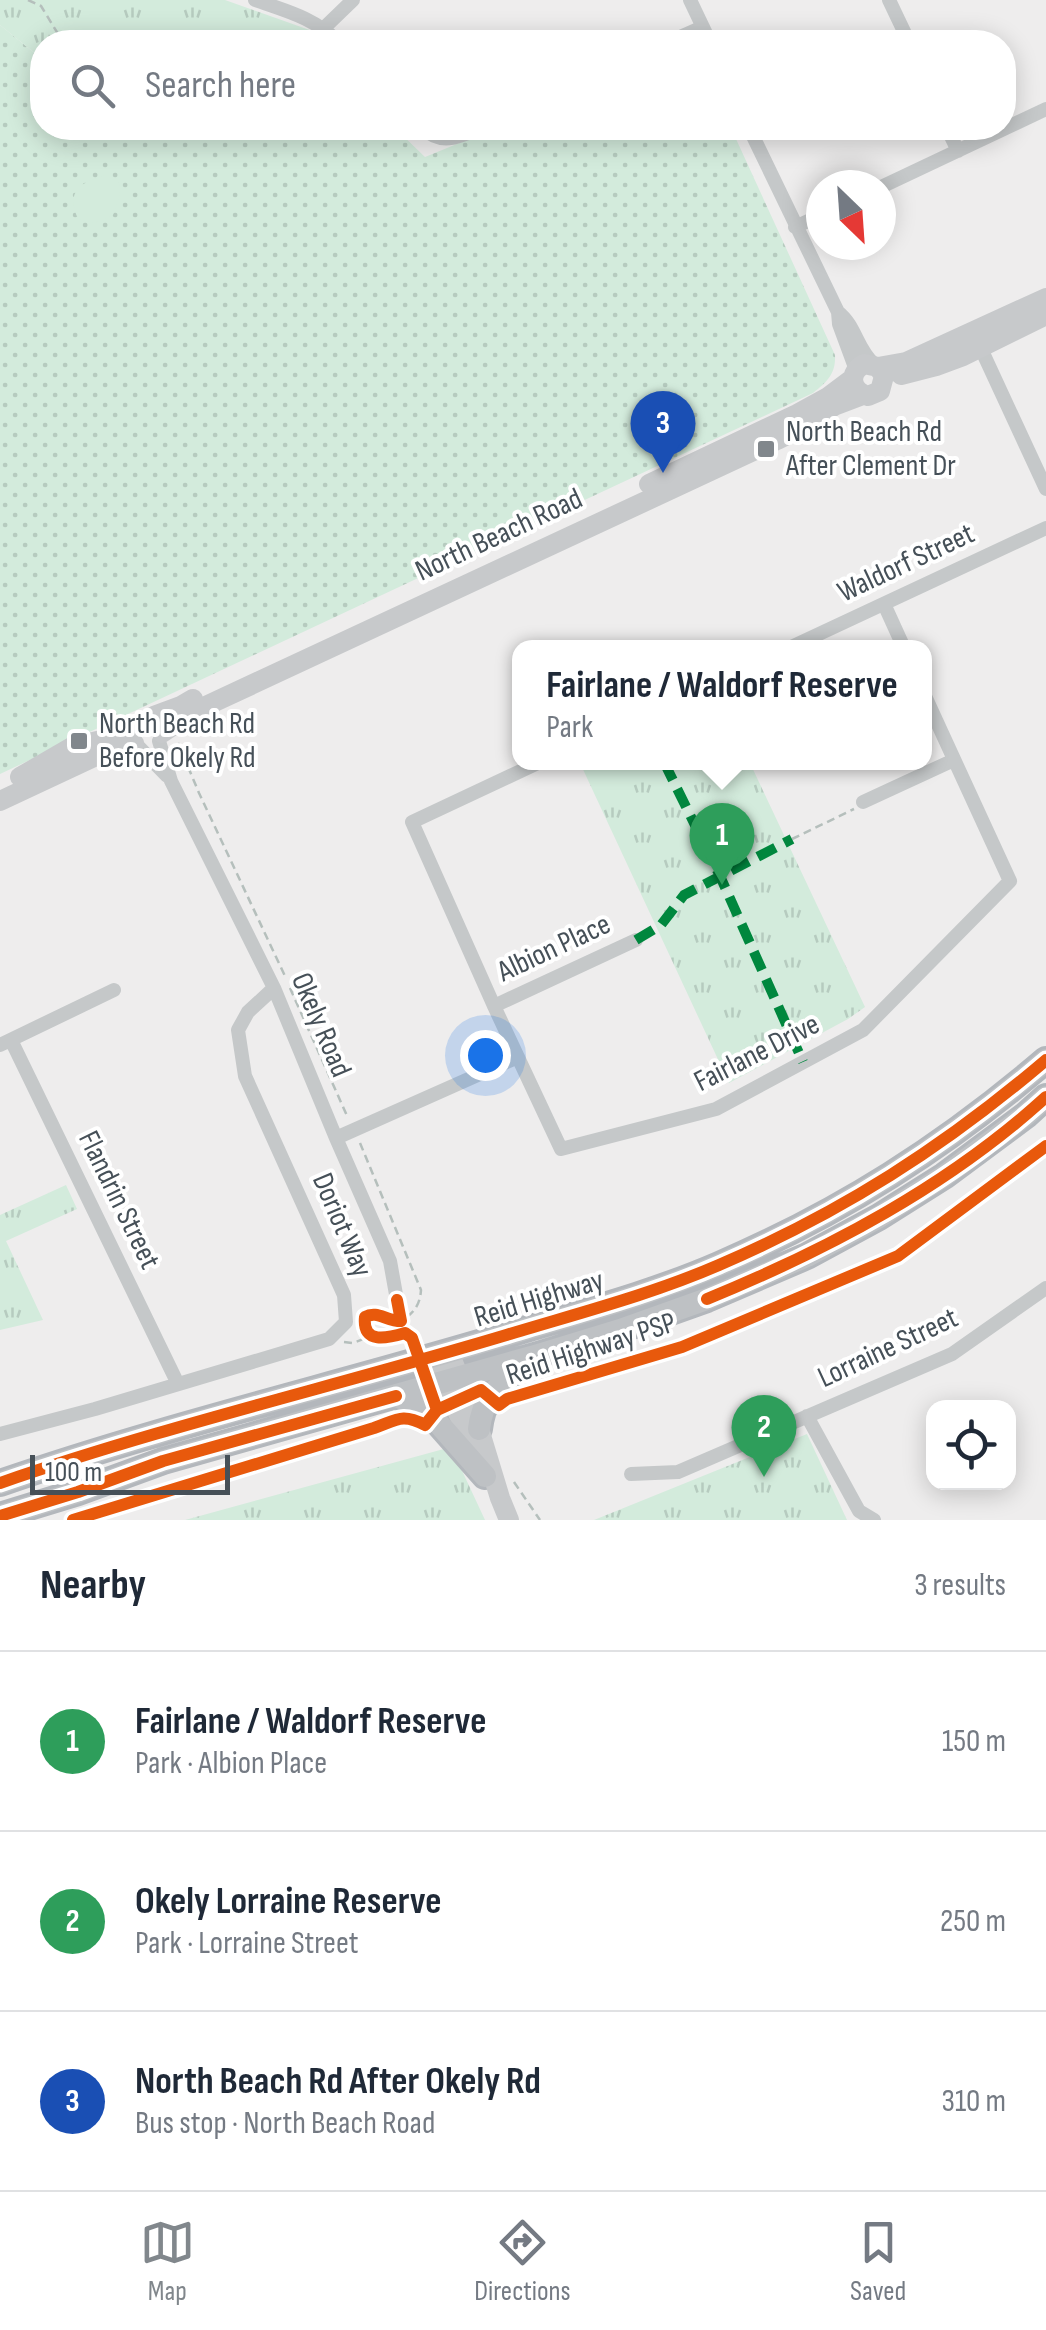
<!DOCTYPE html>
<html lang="en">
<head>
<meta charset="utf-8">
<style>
  :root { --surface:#fff; --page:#f6f6f7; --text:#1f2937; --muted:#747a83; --line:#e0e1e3; --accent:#81878c }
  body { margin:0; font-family:"Sofia Sans Condensed",sans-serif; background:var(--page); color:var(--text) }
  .controls { position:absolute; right:30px; bottom:30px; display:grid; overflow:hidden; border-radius:20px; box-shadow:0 5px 25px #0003 }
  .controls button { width:90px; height:90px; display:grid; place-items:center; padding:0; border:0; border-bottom:2px solid var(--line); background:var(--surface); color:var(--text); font:50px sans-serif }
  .compass { position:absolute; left:806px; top:170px; width:90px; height:90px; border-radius:50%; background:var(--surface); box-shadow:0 5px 25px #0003; rotate:155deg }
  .scale { position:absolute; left:30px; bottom:25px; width:200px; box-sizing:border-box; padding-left:10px; border:5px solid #465058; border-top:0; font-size:28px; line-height:35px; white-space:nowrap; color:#465058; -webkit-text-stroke:8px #fff; paint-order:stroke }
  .you { position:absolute; left:485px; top:1055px; width:35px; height:35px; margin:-25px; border:8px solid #fff; border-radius:50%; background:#1a73e8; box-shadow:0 0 0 15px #1a73e833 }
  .badge { display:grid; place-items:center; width:65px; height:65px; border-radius:50%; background:var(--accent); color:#fff; font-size:32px; font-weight:700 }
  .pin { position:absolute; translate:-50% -82px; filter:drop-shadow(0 2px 5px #0008) }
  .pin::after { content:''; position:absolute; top:52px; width:35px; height:30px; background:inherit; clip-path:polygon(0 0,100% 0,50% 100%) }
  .popup { position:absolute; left:512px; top:640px; width:420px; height:130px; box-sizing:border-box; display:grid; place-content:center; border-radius:20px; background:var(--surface); filter:drop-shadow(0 2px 8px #0005); font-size:32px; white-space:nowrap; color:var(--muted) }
  .popup b { font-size:38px; color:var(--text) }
  .popup::after { content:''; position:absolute; left:50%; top:100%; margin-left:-20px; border:20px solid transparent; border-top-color:var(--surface) }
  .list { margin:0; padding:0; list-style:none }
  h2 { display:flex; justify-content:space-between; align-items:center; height:130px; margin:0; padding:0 40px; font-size:42px }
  h2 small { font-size:32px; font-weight:400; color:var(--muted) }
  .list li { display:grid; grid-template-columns:65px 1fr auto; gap:30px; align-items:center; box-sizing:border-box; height:180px; padding:0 40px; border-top:2px solid var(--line) }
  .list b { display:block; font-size:38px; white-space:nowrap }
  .list p { margin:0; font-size:32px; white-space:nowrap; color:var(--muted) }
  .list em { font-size:32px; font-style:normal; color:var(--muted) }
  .icon { flex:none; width:55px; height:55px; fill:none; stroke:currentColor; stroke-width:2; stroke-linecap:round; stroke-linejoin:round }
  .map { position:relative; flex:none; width:1046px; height:1520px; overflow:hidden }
  .search { position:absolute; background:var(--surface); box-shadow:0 5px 25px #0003; left:30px; right:30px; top:30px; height:110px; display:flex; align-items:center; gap:25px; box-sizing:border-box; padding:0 35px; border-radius:40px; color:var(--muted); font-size:38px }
  .sheet { height:670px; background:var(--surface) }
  nav { display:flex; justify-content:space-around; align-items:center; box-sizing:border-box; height:140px; border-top:2px solid var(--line); background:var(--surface); font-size:28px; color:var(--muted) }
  nav a { display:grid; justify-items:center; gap:5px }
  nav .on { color:var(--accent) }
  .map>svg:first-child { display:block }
</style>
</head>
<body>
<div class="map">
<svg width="1046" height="1520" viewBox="0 0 1046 1520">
  <defs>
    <pattern id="grass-dots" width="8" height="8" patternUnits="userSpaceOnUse" patternTransform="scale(2.5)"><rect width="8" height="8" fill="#d3ebdc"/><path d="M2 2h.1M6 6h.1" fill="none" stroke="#b6cbbf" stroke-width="1.8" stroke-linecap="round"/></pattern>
    <pattern id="park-tufts" width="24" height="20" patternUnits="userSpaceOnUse" patternTransform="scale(2.5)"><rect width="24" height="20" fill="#d3ebdc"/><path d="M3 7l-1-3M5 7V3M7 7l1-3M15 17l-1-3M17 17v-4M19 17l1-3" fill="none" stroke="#b6cbbf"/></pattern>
  </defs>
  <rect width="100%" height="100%" fill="#eeeded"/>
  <path fill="url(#grass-dots)" d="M0,25L42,59V128H254L272,133L314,136L324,128H395L425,157L496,128H731L835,355C836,374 827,382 813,393L0,774Z"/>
  <path fill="url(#park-tufts)" d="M0,0H225L318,33L325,42H42V59L0,25Z
    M254,128H324L314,136L272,133Z
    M582,763H750L865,1007L848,1019L729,1083L580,763Z
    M66,1185L77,1209L6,1241L43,1320L0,1330V1215Z
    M807,1434L847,1520H594Z
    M451,1447L485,1520H185Z"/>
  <path fill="#d3ebdc" d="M107,175L119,183L120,196L113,215L94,223L78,219C65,190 81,182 107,175Z"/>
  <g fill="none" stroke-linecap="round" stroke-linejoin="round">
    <defs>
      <path id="trunk" d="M396,1396L419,1405L432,1416L485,1476
        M479,1429C483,1393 501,1385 527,1363
        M0,1483C165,1426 336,1386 503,1336C575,1314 650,1295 719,1265C842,1212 944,1147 1046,1060
        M0,1516L78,1492L163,1461L538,1355L620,1330L707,1299L807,1256L879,1217L944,1176L1026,1115L1046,1097"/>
    </defs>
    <use href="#trunk" stroke="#b3b7bc" stroke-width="28"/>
    <path stroke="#b5bfbc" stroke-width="2.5" stroke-dasharray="8 5" stroke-linecap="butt" d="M28,0L41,6L63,42
      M271,128L313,132L319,128
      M178,743L199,793L285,976
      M792,839L854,809
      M290,988L348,1118
      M360,1143L421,1290C420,1305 414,1313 401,1321
      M344,1342L353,1343L371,1336
      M514,1482L540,1520"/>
    <path stroke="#c5c8c9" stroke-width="14" d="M255,0C286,11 315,18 338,42
      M690,0L710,42
      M889,0L909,42
      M324,28L353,0
      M669,42L703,27
      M423,128C441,146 459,137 480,128
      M749,128L838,312L839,324L856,370
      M947,128L958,151
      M881,187L1046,109
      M795,227L821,215
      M838,312C856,326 857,350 874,364
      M977,340L1046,489
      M884,604L904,648
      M789,648L1046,528
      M159,741L171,781L274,988L336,1138L390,1261L397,1300
      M139,747L167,776
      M540,762L412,822L494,1006L561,1149L716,1109L863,1030L1010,881L924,694
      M863,802L954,760
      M494,1006L636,940
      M11,1040L178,1384
      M0,1045L114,990
      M336,1138L518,1057
      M807,1416L859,1511L874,1520
      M0,1434L95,1409L329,1339L346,1322L344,1295L245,1076L238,1030L248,1012L274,988
      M631,1474L678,1472L952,1354L1046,1288"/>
    <path stroke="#c7c9cb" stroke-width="20" d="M878,367L884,376L880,391L868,396C850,390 848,373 864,364L878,367L906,362L1046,298
      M901,375L936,366L963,356L1046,315
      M649,484L797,414L828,397L852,379
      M154,716L181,706L193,699
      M162,733L195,711L777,440L805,426L834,406L863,395
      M20,777L72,747L110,738L129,726
      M0,801L94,757L134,743
      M449,1352L479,1429L500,1498L509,1520
      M434,1357L471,1443"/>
    <use href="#trunk" stroke="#bec1c4" stroke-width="22"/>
    <path stroke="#00873e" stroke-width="10" stroke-dasharray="20 10" stroke-linecap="butt" d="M664,762L720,876L803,1062
      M636,940L661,925L684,895L792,839"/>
    <defs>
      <path id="cycleway" d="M707,1299C829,1249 948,1186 1046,1097
        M397,1300L401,1321C386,1321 377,1310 365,1317C362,1345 388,1338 405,1333L412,1338L437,1410
        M0,1483C165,1426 336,1386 503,1336C575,1314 650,1295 719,1265C842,1212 944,1147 1046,1060
        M0,1516L78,1492L163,1461L396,1396
        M73,1520L374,1428C397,1420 402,1413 425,1425L437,1410L481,1390L499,1405L507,1399L682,1347L898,1256L1046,1146"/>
    </defs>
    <use href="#cycleway" stroke="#fff" stroke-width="19"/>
    <use href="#cycleway" stroke="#e8590c" stroke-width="12"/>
  </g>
  <g fill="#81878c" stroke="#fff" stroke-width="4">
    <rect x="756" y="439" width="20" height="20" rx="5"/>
    <rect x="69" y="731" width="20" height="20" rx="5"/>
  </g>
  <g text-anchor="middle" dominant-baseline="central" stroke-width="8" stroke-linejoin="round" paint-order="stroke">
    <g font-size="30" fill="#465058" stroke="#fff" text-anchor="start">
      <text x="786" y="432">North Beach Rd<tspan x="786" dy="34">After Clement Dr</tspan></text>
      <text x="99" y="724">North Beach Rd<tspan x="99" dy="34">Before Okely Rd</tspan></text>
    </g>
    <g font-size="30" fill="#465058" stroke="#fff">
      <text transform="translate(499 535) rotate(-25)">North Beach Road</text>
      <text transform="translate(906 563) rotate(-25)">Waldorf Street</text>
      <text transform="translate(554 948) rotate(-25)">Albion Place</text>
      <text transform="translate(321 1025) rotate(67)">Okely Road</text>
      <text transform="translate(757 1053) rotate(-27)">Fairlane Drive</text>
      <text transform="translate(119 1200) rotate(64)">Flandrin Street</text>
      <text transform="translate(342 1225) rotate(67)">Doriot Way</text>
      <text transform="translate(539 1299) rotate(-17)">Reid Highway</text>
      <text transform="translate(888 1348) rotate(-25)">Lorraine Street</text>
      <text transform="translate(591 1349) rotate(-18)">Reid Highway PSP</text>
    </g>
  </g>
</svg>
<div class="controls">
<button><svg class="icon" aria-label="locate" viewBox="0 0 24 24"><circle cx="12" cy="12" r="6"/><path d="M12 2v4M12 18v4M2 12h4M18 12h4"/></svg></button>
</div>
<svg class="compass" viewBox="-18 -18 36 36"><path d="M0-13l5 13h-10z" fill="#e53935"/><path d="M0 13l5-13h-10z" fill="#747a83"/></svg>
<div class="scale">100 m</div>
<div class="you"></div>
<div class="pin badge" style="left:722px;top:885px;background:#2e9e5b">1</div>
<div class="popup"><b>Fairlane / Waldorf Reserve</b>Park</div>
<div class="pin badge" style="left:764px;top:1477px;background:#2e9e5b">2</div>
<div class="pin badge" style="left:663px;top:473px;background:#1a4fb4">3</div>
<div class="search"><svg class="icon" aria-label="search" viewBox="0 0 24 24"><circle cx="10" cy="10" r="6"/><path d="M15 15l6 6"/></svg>Search here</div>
</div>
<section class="sheet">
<h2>Nearby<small>3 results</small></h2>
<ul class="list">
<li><span class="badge" style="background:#2e9e5b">1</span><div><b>Fairlane / Waldorf Reserve</b><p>Park · Albion Place</p></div><em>150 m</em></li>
<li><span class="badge" style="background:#2e9e5b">2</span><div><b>Okely Lorraine Reserve</b><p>Park · Lorraine Street</p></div><em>250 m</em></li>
<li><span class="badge" style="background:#1a4fb4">3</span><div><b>North Beach Rd After Okely Rd</b><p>Bus stop · North Beach Road</p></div><em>310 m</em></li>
</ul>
</section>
<nav>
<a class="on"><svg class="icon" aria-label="map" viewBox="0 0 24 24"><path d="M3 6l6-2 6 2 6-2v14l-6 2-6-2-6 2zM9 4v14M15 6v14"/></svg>Map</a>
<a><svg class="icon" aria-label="directions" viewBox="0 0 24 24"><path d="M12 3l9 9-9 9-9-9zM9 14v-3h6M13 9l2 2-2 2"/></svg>Directions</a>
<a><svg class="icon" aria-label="saved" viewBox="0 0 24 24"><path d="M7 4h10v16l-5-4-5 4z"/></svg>Saved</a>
</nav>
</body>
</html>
